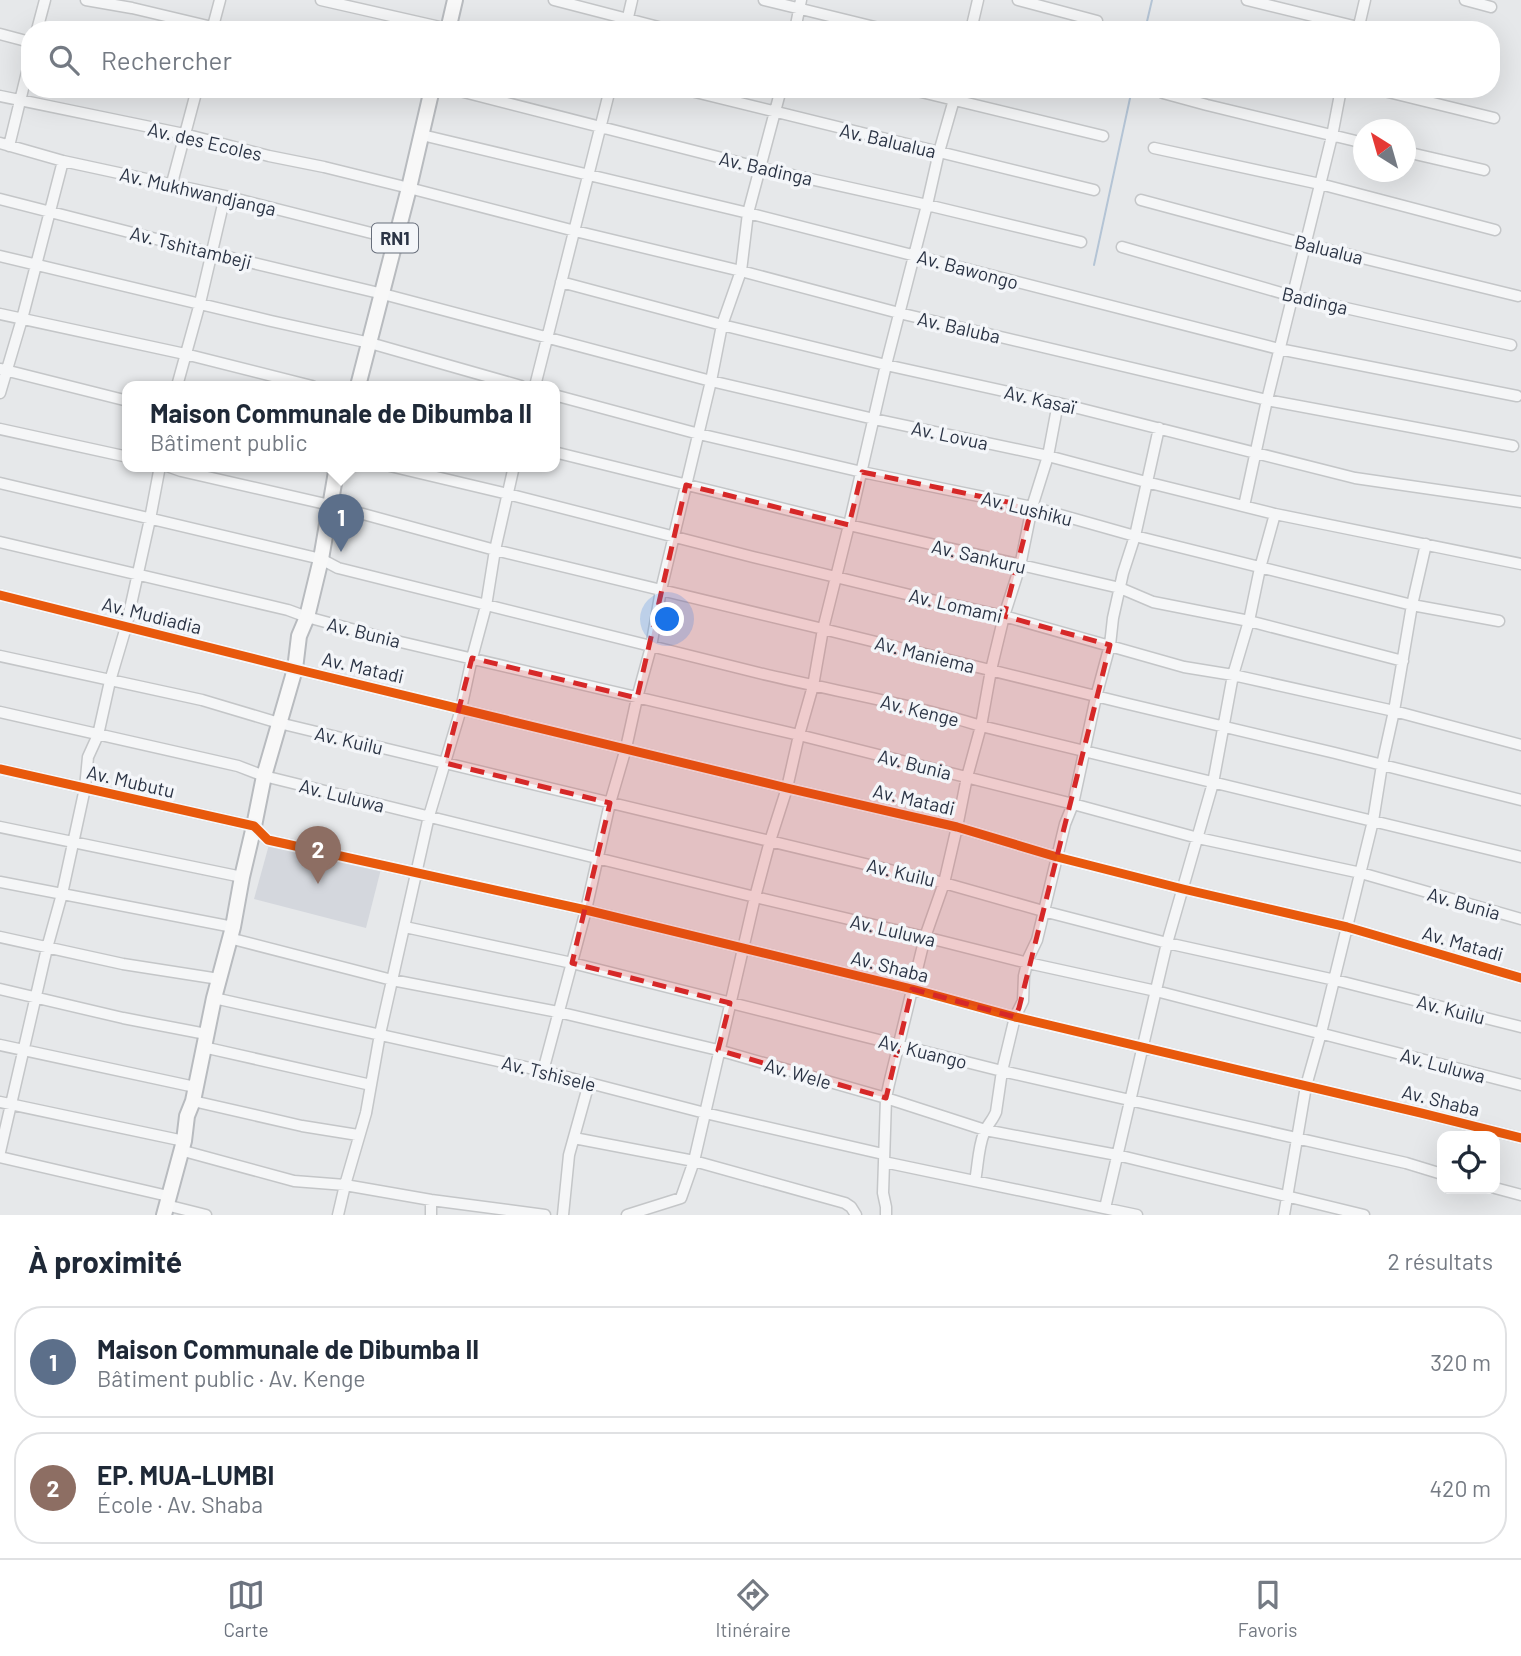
<!DOCTYPE html>
<html lang="fr">
<head>
<meta charset="utf-8">
<style>
  :root { --surface:#fff; --page:#f2f2f3; --text:#1f2937; --muted:#747a83; --line:#e0e1e3; --accent:#6c737f }
  body { margin:0; font-family:Barlow,sans-serif; background:var(--page); color:var(--text) }
  .controls { position:absolute; right:21px; bottom:21px; display:grid; overflow:hidden; border-radius:14px; box-shadow:0 7px 28px #0002 }
  .controls button { width:63px; height:63px; display:grid; place-items:center; padding:0; border:0; border-bottom:2px solid var(--line); background:var(--surface); color:var(--text); font:35px sans-serif }
  .compass { position:absolute; left:1353px; top:119px; width:63px; height:63px; border-radius:50%; background:var(--surface); box-shadow:0 7px 28px #0002; rotate:323deg }
  .you { position:absolute; left:668px; top:620px; width:24px; height:24px; margin:-18px; border:5px solid #fff; border-radius:50%; background:#1a73e8; box-shadow:0 0 0 10px #1a73e833 }
  .badge { display:grid; place-items:center; width:46px; height:46px; border-radius:50%; background:var(--accent); color:#fff; font-size:23px; font-weight:700 }
  .pin { position:absolute; translate:-50% -58px; filter:drop-shadow(0 2px 4px #0008) }
  .pin::after { content:''; position:absolute; top:37px; width:24px; height:21px; background:inherit; clip-path:polygon(0 0,100% 0,50% 100%) }
  .popup { position:absolute; left:122px; top:381px; width:438px; height:91px; box-sizing:border-box; display:grid; place-content:center; border-radius:14px; background:var(--surface); filter:drop-shadow(0 2px 5px #0005); font-size:23px; white-space:nowrap; color:var(--muted) }
  .popup b { font-size:26px; color:var(--text) }
  .popup::after { content:''; position:absolute; left:50%; top:100%; margin-left:-14px; border:14px solid transparent; border-top-color:var(--surface) }
  .list { margin:0; padding:0; list-style:none }
  h2 { display:flex; justify-content:space-between; align-items:center; height:91px; margin:0; padding:0 28px; font-size:30px }
  h2 small { font-size:23px; font-weight:400; color:var(--muted) }
  .list li { display:grid; grid-template-columns:46px 1fr auto; gap:21px; align-items:center; box-sizing:border-box; height:112px; margin:0 14px 14px; padding:0 14px; border:2px solid var(--line); border-radius:28px }
  .list b { display:block; font-size:26px; white-space:nowrap }
  .list p { margin:0; font-size:23px; white-space:nowrap; color:var(--muted) }
  .list em { font-size:23px; font-style:normal; color:var(--muted) }
  .icon { flex:none; width:38px; height:38px; fill:none; stroke:currentColor; stroke-width:2; stroke-linecap:round; stroke-linejoin:round }
  .map { position:relative; flex:none; width:1521px; height:1215px; overflow:hidden }
  .search { position:absolute; background:var(--surface); box-shadow:0 7px 28px #0002; left:21px; right:21px; top:21px; height:77px; display:flex; align-items:center; gap:18px; box-sizing:border-box; padding:0 24px; border-radius:28px; color:var(--muted); font-size:26px }
  .sheet { height:343px; background:var(--surface) }
  nav { display:flex; justify-content:space-around; align-items:center; box-sizing:border-box; height:98px; border-top:2px solid var(--line); background:var(--surface); font-size:19px; color:var(--muted) }
  nav a { display:grid; justify-items:center; gap:4px }
  nav .on { color:var(--accent) }
  .map>svg:first-child { display:block }
</style>
</head>
<body>
<div class="map">
<svg width="1521" height="1215" viewBox="0 0 1521 1215">
  <rect width="100%" height="100%" fill="#e6e8ea"/>
  <path fill="#d4d7dd" d="M270,841L381,869L366,928L254,899Z"/>
  <g fill="none" stroke-linecap="round" stroke-linejoin="round">
    <path stroke="#b4c4d5" stroke-width="2" d="M1145,30L1152,0
      M1094,265L1132,89"/>
    <defs>
      <path id="minor" d="M86,0L132,8L212,27
        M321,0L453,30
        M554,0L670,30
        M764,0L887,30
        M1018,0L1097,21
        M1247,0L1370,30
        M1465,0L1491,7
        M37,30L45,0
        M212,30L220,0
        M625,30L632,0
        M795,30L801,0
        M971,30L978,0
        M1358,30L1365,0
        M0,34L30,42
        M452,89L761,168L927,205L1081,242
        M683,89L1094,190
        M909,89L1103,136
        M1376,89L1494,118
        M1163,93L1207,105L1364,143
        M0,96L184,134L269,156L324,167L409,188L575,231L741,271L899,313L1267,400L1513,446
        M422,135L748,213L1279,349L1517,396
        M0,143L63,161L225,196L395,239
        M9,146L30,60
        M1154,148L1320,184L1495,230
        M1406,152L1484,170
        M172,183L197,89
        M0,199L211,253L383,294L711,381L874,419L1048,456L1146,482L1275,514L1521,564
        M1141,200L1305,244L1518,296
        M1122,247L1292,296L1511,345
        M0,256L271,321L370,343L521,386
        M561,282L722,325L886,365L1058,403L1355,478L1521,502
        M0,314L185,354L312,386
        M1,369L128,401
        M177,386L200,303L225,196
        M535,386L610,89
        M0,393L22,319L63,161
        M554,395L699,434L862,472L1032,507L1135,536L1412,605L1499,621
        M0,429L128,457
        M554,452L849,525L1120,588L1153,602L1249,621L1403,661
        M167,466L181,471L330,505L495,550L823,629L1124,703L1335,753L1521,800
        M390,466L508,494L753,557L914,596L1004,616L1184,667L1233,675L1394,711L1521,745
        M0,483L321,559L338,568C478,603 618,639 759,673C833,691 908,703 981,726L1521,857
        M1244,506L1267,400L1332,136L1341,89
        M0,542L288,610L307,617L392,640L799,735L1073,804L1198,838L1361,873L1521,919
        M0,595L295,669L787,788L957,827L1057,857L1183,889L1347,927L1521,978
        M0,656L202,700L279,723L944,883L1043,911L1167,943L1335,980L1521,1027
        M0,712L238,766L264,776L755,897L925,937L1028,963L1156,991L1521,1085
        M0,769L254,826L268,840L586,910L912,989L1015,1017L1421,1113L1521,1138
        M0,827L242,877
        M0,882L233,927
        M405,927L572,963L1002,1071L1406,1163L1442,1174
        M0,937L123,964L219,979
        M229,938L392,980L558,1012L718,1050L886,1098L985,1130L1117,1155L1364,1215
        M0,989L123,1018L206,1034
        M214,998L543,1071L705,1113L883,1154
        M0,1045L195,1087
        M203,1047L371,1085
        M543,1071L586,910L610,803L626,748L637,698L651,647L661,590L711,381L722,325L741,271L748,213L781,89
        M193,1101L302,1126L358,1135
        M0,1102L184,1141
        M574,1138L694,1161L845,1203L851,1207L856,1215
        M180,1150L294,1181L345,1185L431,1200L545,1215
        M0,1152L47,948L62,894L85,788L88,757L98,735L110,681L126,627L150,519L160,466
        M0,1157L168,1196
        M884,1162L886,1098L889,1084L925,937L944,883L957,827L967,777L981,726L991,670L1004,616L1020,566L1032,507L1048,456L1058,403
        M975,1181C978,1166 978,1148 984,1133C987,1125 993,1120 996,1112L1002,1071L1015,1017L1023,1001L1024,976L1028,959L1037,940L1065,824L1073,804L1096,697L1110,645L1113,618L1123,573L1135,536L1159,428
        M1495,1188L1521,1195
        M166,1205L206,1215
        M1105,1208L1167,943L1213,783L1233,675L1249,621L1260,568L1275,514
        M338,1215L345,1185L366,1113L380,1034L429,816L461,709L472,658L486,606L495,550L514,466
        M431,1215V1200
        M563,1215L569,1155L589,1083
        M627,1215L681,1198L694,1161L755,897L770,841L787,788L799,735L813,686L823,629L849,525L886,365L927,205L939,152L957,89
        M886,1215V1207L883,1193L884,1162L1137,1215
        M1284,1215L1306,1086L1321,1033L1373,821L1382,765L1394,711L1412,605L1426,544"/>
      <path id="highway" d="M448,30L455,0
        M358,386L409,188L432,89
        M164,1215L184,1141L187,1116L193,1101L214,998L233,927L242,877L254,826L264,776L295,669L299,636L307,617L321,559L337,466"/>
    </defs>
    <use href="#minor" stroke="#c4c6c8" stroke-width="13"/>
    <use href="#highway" stroke="#b8bbbf" stroke-width="18"/>
    <use href="#minor" stroke="#f5f6f7" stroke-width="10"/>
    <use href="#highway" stroke="#f8f8f8" stroke-width="14"/>
    <defs>
      <path id="cycleway" d="M0,595L295,669L787,788L957,827L1057,857L1183,889L1347,927L1521,978
        M0,769L254,826L268,840L586,910L912,989L1015,1017L1421,1113L1521,1138"/>
    </defs>
    <use href="#cycleway" stroke="#f4f6f9" stroke-width="13"/>
    <use href="#cycleway" stroke="#e8590c" stroke-width="9"/>
  </g>
  <path fill="#d62828" fill-opacity="0.2" stroke="#d62828" stroke-width="5" stroke-dasharray="14 9" stroke-linejoin="round" d="M862,472L1032,507L1004,616L1110,645L1019,1008L1015,1017L912,989L886,1098L718,1050L730,1003L572,963L610,803L445,763L472,658L637,698L686,485L849,525Z"/>
  <g text-anchor="middle" dominant-baseline="central" stroke-width="7" stroke-linejoin="round" paint-order="stroke">
    <rect fill="#f4f6f9" stroke="#676e7b" stroke-width="2" x="372" y="223.5" width="46" height="29" rx="5"/>
    <g font-size="18" font-weight="bold" fill="#2b3445">
      <text x="395" y="238">RN1</text>
    </g>
    <g font-size="19" fill="#2b3445" stroke="#f4f6f9">
      <text transform="translate(888 140) rotate(13)">Av. Balualua</text>
      <text transform="translate(205 141) rotate(13)">Av. des Ecoles</text>
      <text transform="translate(766 168) rotate(13)">Av. Badinga</text>
      <text transform="translate(198 191) rotate(13)">Av. Mukhwandjanga</text>
      <text transform="translate(191 247) rotate(14)">Av. Tshitambeji</text>
      <text transform="translate(1329 249) rotate(14)">Balualua</text>
      <text transform="translate(968 269) rotate(15)">Av. Bawongo</text>
      <text transform="translate(1315 300) rotate(13)">Badinga</text>
      <text transform="translate(959 327) rotate(13)">Av. Baluba</text>
      <text transform="translate(1040 399) rotate(13)">Av. Kasaï</text>
      <text transform="translate(950 435) rotate(12)">Av. Lovua</text>
      <text transform="translate(1027 508) rotate(14)">Av. Lushiku</text>
      <text transform="translate(979 556) rotate(13)">Av. Sankuru</text>
      <text transform="translate(956 605) rotate(13)">Av. Lomami</text>
      <text transform="translate(152 615) rotate(14)">Av. Mudiadia</text>
      <text transform="translate(364 632) rotate(14)">Av. Bunia</text>
      <text transform="translate(925 654) rotate(14)">Av. Maniema</text>
      <text transform="translate(363 667) rotate(13)">Av. Matadi</text>
      <text transform="translate(920 710) rotate(14)">Av. Kenge</text>
      <text transform="translate(349 740) rotate(13)">Av. Kuilu</text>
      <text transform="translate(915 764) rotate(14)">Av. Bunia</text>
      <text transform="translate(131 781) rotate(13)">Av. Mubutu</text>
      <text transform="translate(342 795) rotate(14)">Av. Luluwa</text>
      <text transform="translate(914 799) rotate(13)">Av. Matadi</text>
      <text transform="translate(901 872) rotate(13)">Av. Kuilu</text>
      <text transform="translate(1464 903) rotate(16)">Av. Bunia</text>
      <text transform="translate(893 930) rotate(13)">Av. Luluwa</text>
      <text transform="translate(1463 943) rotate(16)">Av. Matadi</text>
      <text transform="translate(890 966) rotate(14)">Av. Shaba</text>
      <text transform="translate(1451 1009) rotate(14)">Av. Kuilu</text>
      <text transform="translate(923 1051) rotate(14)">Av. Kuango</text>
      <text transform="translate(1443 1065) rotate(15)">Av. Luluwa</text>
      <text transform="translate(549 1073) rotate(14)">Av. Tshisele</text>
      <text transform="translate(798 1073) rotate(16)">Av. Wele</text>
      <text transform="translate(1441 1100) rotate(14)">Av. Shaba</text>
    </g>
  </g>
</svg>
<div class="controls">
<button><svg class="icon" aria-label="locate" viewBox="0 0 24 24"><circle cx="12" cy="12" r="6"/><path d="M12 2v4M12 18v4M2 12h4M18 12h4"/></svg></button>
</div>
<svg class="compass" viewBox="-18 -18 36 36"><path d="M0-13l5 13h-10z" fill="#e53935"/><path d="M0 13l5-13h-10z" fill="#747a83"/></svg>
<div class="you"></div>
<div class="pin badge" style="left:341px;top:552px;background:#5c6f8a">1</div>
<div class="popup"><b>Maison Communale de Dibumba II</b>Bâtiment public</div>
<div class="pin badge" style="left:318px;top:884px;background:#8d6e63">2</div>
<div class="search"><svg class="icon" aria-label="search" viewBox="0 0 24 24"><circle cx="10" cy="10" r="6"/><path d="M15 15l6 6"/></svg>Rechercher</div>
</div>
<section class="sheet">
<h2>À proximité<small>2 résultats</small></h2>
<ul class="list">
<li><span class="badge" style="background:#5c6f8a">1</span><div><b>Maison Communale de Dibumba II</b><p>Bâtiment public · Av. Kenge</p></div><em>320 m</em></li>
<li><span class="badge" style="background:#8d6e63">2</span><div><b>EP. MUA-LUMBI</b><p>École · Av. Shaba</p></div><em>420 m</em></li>
</ul>
</section>
<nav>
<a class="on"><svg class="icon" aria-label="map" viewBox="0 0 24 24"><path d="M3 6l6-2 6 2 6-2v14l-6 2-6-2-6 2zM9 4v14M15 6v14"/></svg>Carte</a>
<a><svg class="icon" aria-label="directions" viewBox="0 0 24 24"><path d="M12 3l9 9-9 9-9-9zM9 14v-3h6M13 9l2 2-2 2"/></svg>Itinéraire</a>
<a><svg class="icon" aria-label="saved" viewBox="0 0 24 24"><path d="M7 4h10v16l-5-4-5 4z"/></svg>Favoris</a>
</nav>
</body>
</html>
